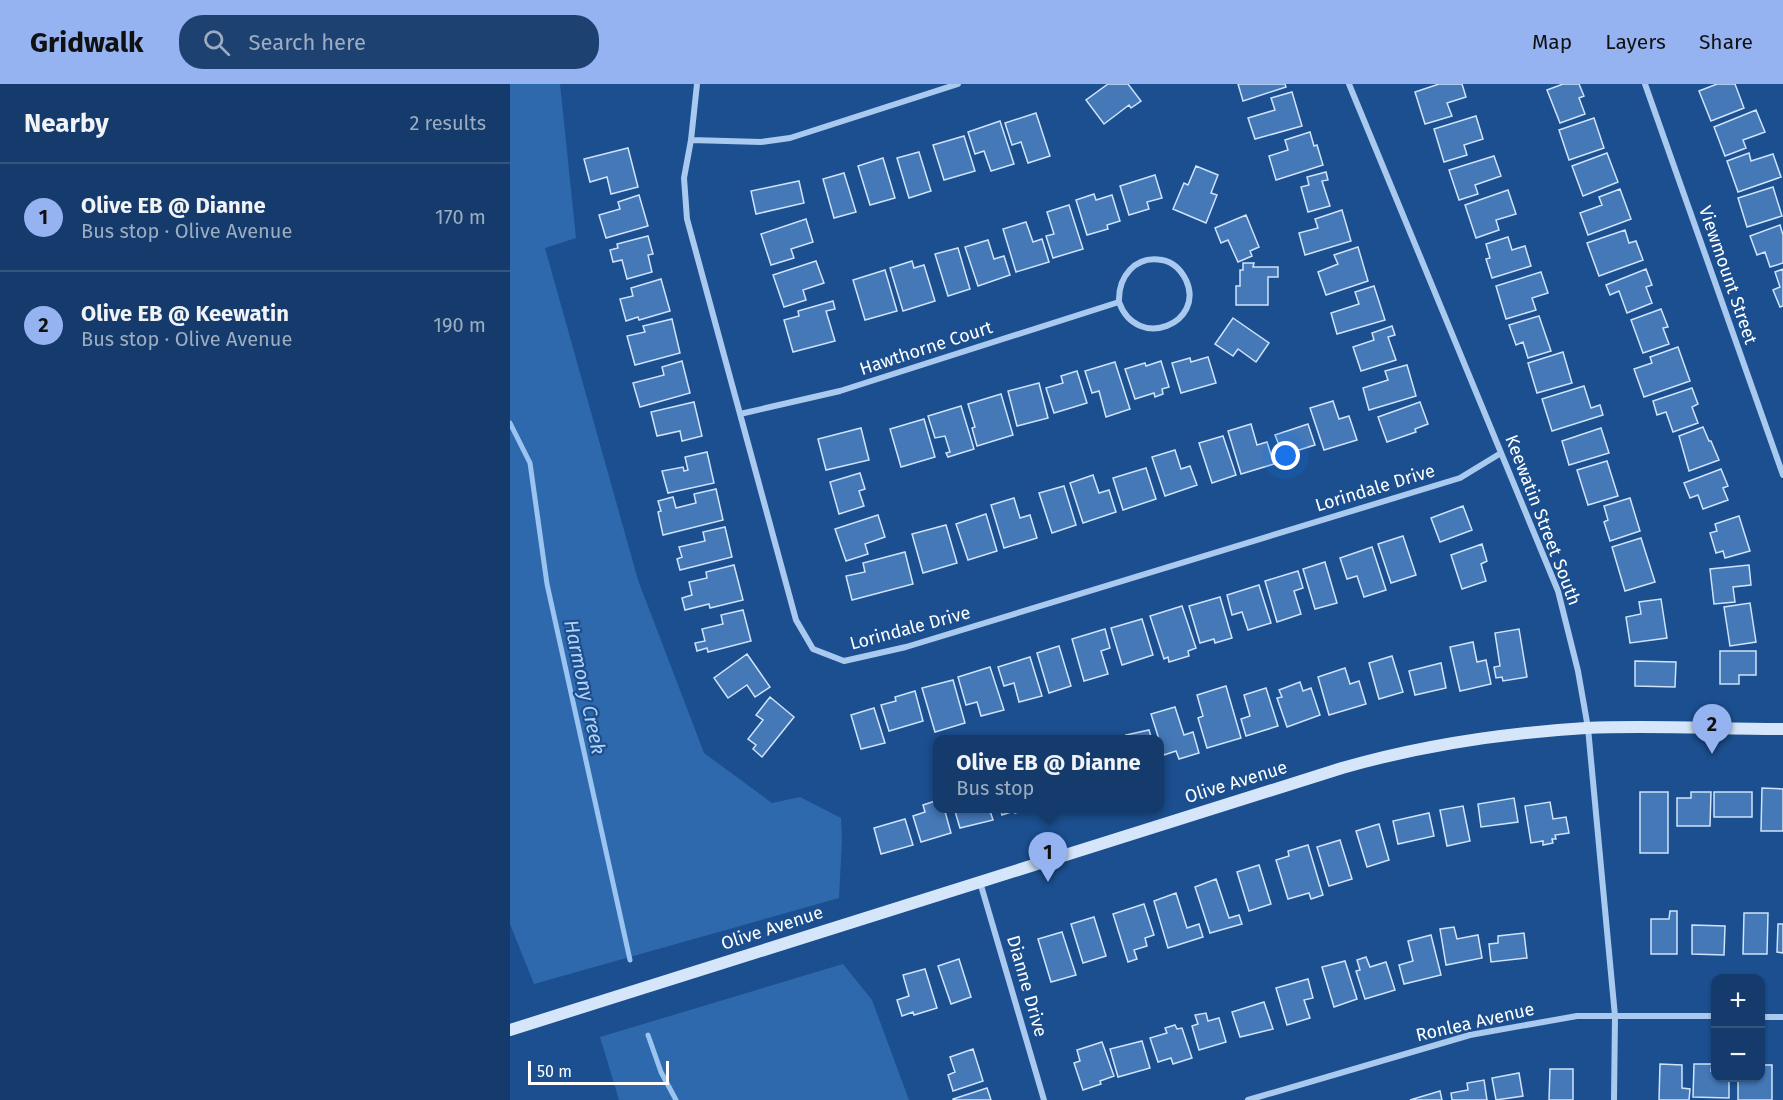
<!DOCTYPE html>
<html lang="en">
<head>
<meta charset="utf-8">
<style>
  :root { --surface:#143b6b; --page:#1d4271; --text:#f1f3f6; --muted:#9dadc1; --line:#33557e; --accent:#95b2f1 }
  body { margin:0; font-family:"Fira Sans",sans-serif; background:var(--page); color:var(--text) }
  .controls { position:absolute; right:18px; bottom:18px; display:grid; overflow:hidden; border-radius:12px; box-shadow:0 2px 4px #0004 }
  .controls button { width:54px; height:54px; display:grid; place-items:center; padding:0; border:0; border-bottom:2px solid var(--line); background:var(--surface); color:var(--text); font:30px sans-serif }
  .scale { position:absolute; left:18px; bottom:15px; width:141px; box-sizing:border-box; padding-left:6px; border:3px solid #fff; border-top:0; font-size:16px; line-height:21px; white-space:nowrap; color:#fff; -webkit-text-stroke:4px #1b4f8f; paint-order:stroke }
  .you { position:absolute; left:776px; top:372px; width:21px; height:21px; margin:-15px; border:4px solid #fff; border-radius:50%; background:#1a73e8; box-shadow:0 0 0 9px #1a73e833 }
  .badge { display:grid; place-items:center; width:39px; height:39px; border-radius:50%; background:var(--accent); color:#111; font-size:20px; font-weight:700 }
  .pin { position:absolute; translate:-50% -50px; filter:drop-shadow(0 2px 3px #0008) }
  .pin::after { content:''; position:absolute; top:32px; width:21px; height:18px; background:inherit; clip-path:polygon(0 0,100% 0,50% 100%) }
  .popup { position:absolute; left:423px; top:651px; width:231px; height:78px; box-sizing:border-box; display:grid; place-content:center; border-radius:12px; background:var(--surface); filter:drop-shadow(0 2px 4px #0005); font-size:20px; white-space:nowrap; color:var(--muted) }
  .popup b { font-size:22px; color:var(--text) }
  .popup::after { content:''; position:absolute; left:50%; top:100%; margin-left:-12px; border:12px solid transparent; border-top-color:var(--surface) }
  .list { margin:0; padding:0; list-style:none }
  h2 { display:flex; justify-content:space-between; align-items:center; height:78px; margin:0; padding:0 24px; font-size:26px }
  h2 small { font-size:20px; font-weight:400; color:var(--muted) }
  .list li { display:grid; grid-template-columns:39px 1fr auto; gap:18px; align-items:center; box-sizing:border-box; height:108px; padding:0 24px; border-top:2px solid var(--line) }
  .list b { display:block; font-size:22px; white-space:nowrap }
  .list p { margin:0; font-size:20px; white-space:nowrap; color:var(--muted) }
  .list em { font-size:20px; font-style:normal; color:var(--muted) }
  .icon { flex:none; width:33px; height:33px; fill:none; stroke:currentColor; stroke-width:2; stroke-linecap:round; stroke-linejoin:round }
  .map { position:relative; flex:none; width:1273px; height:1016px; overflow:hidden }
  header { display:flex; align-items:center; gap:36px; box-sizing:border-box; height:84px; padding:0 30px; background:var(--accent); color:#111 }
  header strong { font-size:28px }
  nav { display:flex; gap:33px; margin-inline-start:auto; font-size:21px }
  .search { width:420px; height:54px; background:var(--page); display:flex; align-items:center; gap:15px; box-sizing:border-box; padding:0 21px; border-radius:24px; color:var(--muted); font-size:22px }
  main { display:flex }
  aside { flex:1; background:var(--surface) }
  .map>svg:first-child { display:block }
</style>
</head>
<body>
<header>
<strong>Gridwalk</strong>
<div class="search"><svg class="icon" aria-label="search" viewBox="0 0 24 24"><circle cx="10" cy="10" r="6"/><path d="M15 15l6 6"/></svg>Search here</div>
<nav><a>Map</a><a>Layers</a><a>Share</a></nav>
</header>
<main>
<aside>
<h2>Nearby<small>2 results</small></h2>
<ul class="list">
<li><span class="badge">1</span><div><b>Olive EB @ Dianne</b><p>Bus stop · Olive Avenue</p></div><em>170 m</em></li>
<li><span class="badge">2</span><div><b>Olive EB @ Keewatin</b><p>Bus stop · Olive Avenue</p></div><em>190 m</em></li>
</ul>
</aside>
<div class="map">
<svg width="1273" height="1016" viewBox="0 0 1273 1016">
  <rect width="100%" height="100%" fill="#1b4f8f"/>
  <path fill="#2e69ad" d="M0,0H50L66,154L35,164L128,496L194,669L262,719L290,713L331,734L332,755L329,814L24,900L0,840Z
    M333,880L362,916L399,1016H109L90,953Z"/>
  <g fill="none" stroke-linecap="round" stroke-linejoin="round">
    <path stroke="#9cc4f0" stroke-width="5" d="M0,339L20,379L37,500L120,876
      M138,951L151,988L166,1016"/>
  </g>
  <path fill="#4478b7" stroke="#cfe3fa" stroke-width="1.5" d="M598,0H618L631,17L621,24L619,21L594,40L576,16Z
    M728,0H775L776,3L733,17Z
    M929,0H952L956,13L937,19L942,32L915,40L905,8Z
    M1053,0H1069L1074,12L1069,14L1075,30L1050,39L1037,6Z
    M1207,0H1225L1234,24L1201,37L1189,7Z
    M782,8L792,42L745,55L738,34L765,26L761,14Z
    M1246,26L1255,48L1233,56L1236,64L1215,72L1204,43Z
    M526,29L540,72L518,79L511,58L502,61L495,39Z
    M966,32L973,55L954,61L957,71L934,78L924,45Z
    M1084,34L1094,64L1059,76L1049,46Z
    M490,37L504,80L481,87L474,67L465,70L458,48Z
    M800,48L804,62L807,61L813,81L766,96L759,72L778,66L775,56Z
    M454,52L465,87L434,96L423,61Z
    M118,64L128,103L101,110L97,93L80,98L74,75Z
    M409,68L421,107L399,114L387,74Z
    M1097,69L1108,98L1073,112L1062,82Z
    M1239,69L1241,77L1263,70L1271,93L1228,108L1217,77Z
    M984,72L991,92L965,101L968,110L949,116L939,86Z
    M373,74L385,114L360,121L348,82Z
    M686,82L708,91L701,109L707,111L696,139L663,125L674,99L678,101Z
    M816,88L818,96L812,97L820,122L798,128L791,103L799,101L797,93Z
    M334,89L346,128L324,134L313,95Z
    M645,91L652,114L637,118L639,125L619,131L610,102Z
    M289,97L294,119L246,130L241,107Z
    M1263,103L1272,132L1237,143L1228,114Z
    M1110,105L1121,135L1078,151L1070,129L1092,121L1089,113Z
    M998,106L1006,130L986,136L989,146L966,154L955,121Z
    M584,110L586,116L602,111L610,137L597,141L598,145L577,151L566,116Z
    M129,111L138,142L96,154L89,131L110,125L108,118Z
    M559,121L573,165L543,174L536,152L544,150L537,128Z
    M832,126L841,157L795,171L789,149L808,144L805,135Z
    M736,131L749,163L740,167L742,172L728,178L718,156L711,159L705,144Z
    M296,135L303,158L281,165L284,174L261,181L251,150Z
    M516,138L523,158L532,155L539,178L506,188L493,145Z
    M1270,141L1273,151V179L1260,183L1255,168L1247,171L1240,152Z
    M1115,146L1119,159L1126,157L1133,176L1089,192L1077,159Z
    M138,152L143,170L138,171L142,188L117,195L112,176L103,178L100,166L108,164L107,160Z
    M998,153L1002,166L1015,162L1021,182L982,194L976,175L980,174L976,160Z
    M478,156L484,175L494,172L500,191L468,202L455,163Z
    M848,163L858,197L816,211L808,188L828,180L824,171Z
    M448,164L460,205L438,212L425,170Z
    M306,177L314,199L293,206L296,216L274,223L263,191Z
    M402,177L404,184L414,181L425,217L393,227L380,184Z
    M733,179H744L743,183H768V193H758V221H726V202H730V186H733Z
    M1136,185L1142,201L1136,203L1142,219L1117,229L1109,207L1100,211L1096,201Z
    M1273,185V222L1270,223L1263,206L1270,203L1265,188Z
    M375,186L387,227L355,236L343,196Z
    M1031,188L1038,209L1022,214L1026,226L996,235L986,202Z
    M151,195L160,227L129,236L128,233L116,237L110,215L123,212L121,204Z
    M864,202L875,236L827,250L821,229L849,220L845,208Z
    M323,217L325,225L316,227L325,257L283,268L274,236L289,232L288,227Z
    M1151,225L1158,243L1153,244L1159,260L1133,269L1121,236Z
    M1029,232L1041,267L1018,274L1013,258L1006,261L999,241Z
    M723,234L759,259L746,278L728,265L723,272L705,260Z
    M162,235L170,269L125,281L117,252L135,248L133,242Z
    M882,242L885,251L878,253L886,276L851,287L843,263L864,256L862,249Z
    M1168,263L1180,297L1134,313L1124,285L1142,279L1140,273Z
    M1053,268L1062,299L1027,309L1018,279Z
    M698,273L706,299L671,309L662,279L680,274L681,278Z
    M172,277L180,309L130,323L123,299L154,291L152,283Z
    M651,277L659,303L652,305L653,310L645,313L644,309L625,315L615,285L635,279L636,282Z
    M605,278L620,325L596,333L589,307L582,309L575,287Z
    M897,281L906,312L859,326L853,304L878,296L875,287Z
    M567,287L577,319L544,329L536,304L553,299L551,292Z
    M529,299L538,334L507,342L498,307Z
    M1074,302L1081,324L1090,321L1093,331L1042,347L1032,315Z
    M1182,304L1188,320L1182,323L1188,339L1163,348L1156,328L1147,331L1143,317Z
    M491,310L503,351L467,362L462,344L465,343L458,320Z
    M823,317L829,335L839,332L847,356L814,366L800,324Z
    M184,318L192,352L172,357L170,347L147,352L141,328Z
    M910,318L918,340L905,345L906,348L877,358L868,333Z
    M451,322L464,365L438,373L436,369L440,368L435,352L425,354L418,332Z
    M414,335L425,373L391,383L380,345Z
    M741,340L747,361L757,358L764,380L731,390L718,347Z
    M798,340L805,361L773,371L765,351Z
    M1193,343L1199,357H1201L1209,376L1179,387L1169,352Z
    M351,344L359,376L316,386L308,355Z
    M1091,344L1099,369L1059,381L1052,357Z
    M713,352L726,391L702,399L689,359Z
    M665,366L671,385L680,382L687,401L655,412L642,373Z
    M197,368L204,399L158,409L152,387L173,383L174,387L178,386L175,373Z
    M1097,377L1108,412L1078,421L1067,386Z
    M636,384L646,415L613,426L603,394Z
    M1211,385L1218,402L1213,404L1218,416L1193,425L1188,411L1180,414L1174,399Z
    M350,389L355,405L349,407L354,422L329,430L320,398Z
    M583,391L589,409L599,406L606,428L573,439L560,399Z
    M554,402L566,441L542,449L529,409Z
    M206,405L213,436L153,451L148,428L151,427L148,417L163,413L166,424L186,419L184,410Z
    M504,414L510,434L520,431L527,454L494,464L481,421Z
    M1120,414L1130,447L1100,457L1094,438L1098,436L1094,422Z
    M953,422L962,446L930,458L921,434Z
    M476,430L487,467L458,476L446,440Z
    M368,431L375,453L355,460L358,470L336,477L325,445Z
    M1229,432L1240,467L1215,474L1213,467L1206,469L1200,449L1207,447L1205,440Z
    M436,441L447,479L413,489L402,450Z
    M215,443L222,473L170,486L167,475L172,473L169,463L195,457L193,448Z
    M893,452L906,491L881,499L868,460Z
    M1131,454L1145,498L1115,507L1102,463Z
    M972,460L977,477L971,480L976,497L952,505L941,471Z
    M862,463L876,506L854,513L847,492L837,495L830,474Z
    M395,468L403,500L342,516L336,492L355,488L353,479Z
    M815,478L827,519L805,525L793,485Z
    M224,481L233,516L200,524L199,520L175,526L172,514L182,511L179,498L197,494L196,488Z
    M1239,481L1241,501L1223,503L1225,518L1204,520L1200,485Z
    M788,487L793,504L784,507L791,530L767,538L755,497Z
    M749,501L761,539L738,546L732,528L722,531L717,511Z
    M710,513L722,554L705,559L704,555L690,559L679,522Z
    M1151,515L1157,554L1120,559L1116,533L1131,530L1129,518Z
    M1240,519L1246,558L1220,562L1214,523Z
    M672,522L686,564L678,567L679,572L659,578L658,573L654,575L640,532Z
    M233,526L241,557L198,568L197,564L187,567L185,559L195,557L192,545L213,540L211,531Z
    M632,535L643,571L612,581L601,544Z
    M595,545L600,564L591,567L598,590L574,597L562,555Z
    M1009,545L1017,593L993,597L992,593L986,594L984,583L990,582L985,549Z
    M963,558L967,578L976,576L981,600L950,607L940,563Z
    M549,562L561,602L539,609L527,569Z
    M1210,567H1246V591H1229V600H1210Z
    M237,570L260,603L245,613L237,601L218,614L204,594Z
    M882,572L893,608L869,615L859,579Z
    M520,573L532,612L509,618L504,599L494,602L488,583Z
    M1125,577L1166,578L1165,603L1125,602Z
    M931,579L936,604L905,611L899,587Z
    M480,583L494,626L471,632L467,618L456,621L448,593Z
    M835,584L840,600L849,597L856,620L819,631L808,593Z
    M443,596L455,639L425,648L412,604Z
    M790,598L793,607L801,604L810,631L777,643L767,614L772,613L769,606Z
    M716,602L731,654L697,664L688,634L693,632L687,611Z
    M756,604L768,642L736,652L731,635L740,632L734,611Z
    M405,607L413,637L379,647L371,621L386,617L385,613Z
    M260,613L284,633L252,673L243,665L246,661L238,655L253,636L246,631Z
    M665,623L674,651L683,648L689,669L669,675L666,667L654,671L641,630Z
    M364,624L375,659L351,665L341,631Z
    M639,646L642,656H618L616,651Z
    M1252,704L1273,705V747H1251Z
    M1130,708H1158V769H1130Z
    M1181,708H1201L1200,742H1167V714H1181Z
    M1204,708H1242V733H1204Z
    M1004,714L1008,738L971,743L968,720Z
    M425,717L427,724H434L441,749L411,758L403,732L415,728L413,721Z
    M1040,718L1043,735L1056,733L1059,749L1045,751L1046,755H1042L1043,759L1033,761V757L1021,759L1015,722Z
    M953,722L960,757L937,762L930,726Z
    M444,724H479L483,736L450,744Z
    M490,724H520L505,729L504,727L492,731Z
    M919,729L924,752L888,760L883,737Z
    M395,735L403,761L371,770L364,744Z
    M869,740L879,776L857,783L846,747Z
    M830,756L842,795L819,802L807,763Z
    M798,761L813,811L801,815L799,809L778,815L766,776L779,772L778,767Z
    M749,781L761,820L739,827L727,788Z
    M706,795L719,834L729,831L732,840L700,849L685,803Z
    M666,809L677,844L689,840L693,853L658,864L644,817Z
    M634,820L644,851L635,854L637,862L624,866L627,875L618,878L603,830Z
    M1160,827H1167V870H1141V835H1159Z
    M1234,829H1258L1257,870H1233Z
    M584,833L596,872L573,879L561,840Z
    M1268,840H1273V869L1267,868Z
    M1182,841L1215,842L1214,871L1182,870Z
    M944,843L947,855L968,851L972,874L936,881L930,845Z
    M552,848L566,891L541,898L528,855Z
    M1014,849L1017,874L981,878L979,860L988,859V852Z
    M921,851L931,891L894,900L889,881L903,877L898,857Z
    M856,873L860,883L876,878L885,906L855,915L846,887L850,886L847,876Z
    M449,875L461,913L441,920L428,882Z
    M835,877L847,915L824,923L812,883Z
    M415,885L427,924L404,931L403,928L392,932L387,916L399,912L393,891Z
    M798,895L803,914L794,916L800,934L777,941L766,904Z
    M754,918L763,945L730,953L722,928Z
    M696,929L698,937L709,934L716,958L689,966L682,942L688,940L685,931Z
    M665,941L667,945L672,944L682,974L663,980L661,974L648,978L640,954L657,949L655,944Z
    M632,957L640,984L608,993L600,965Z
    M592,958L604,992L590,997L591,1000L573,1006L564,979L570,977L567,966Z
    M463,965L473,997L443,1007L438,991L445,988L440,973Z
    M1150,980L1172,981V1004L1180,1005L1179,1016H1149Z
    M1184,980H1202L1201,987H1206V994H1219V1014L1183,1013Z
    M1250,981H1262V1016H1228V994H1250Z
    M1040,985H1063V1016H1039Z
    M1009,989L1013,1012L986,1016L982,994Z
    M974,996L977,1016H942L941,1009L958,1006L957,999Z
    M477,1004L481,1016H443V1015Z
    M930,1007L932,1016H900Z"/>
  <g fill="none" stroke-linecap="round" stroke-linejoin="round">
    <path stroke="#a9c9ee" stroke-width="6" d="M187,0L181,56L174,94L177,135L286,536L303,565L334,577L396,563L950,394L991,369
      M839,0L1048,507L1068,587L1078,644L1105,932L1104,1016
      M1135,0L1273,391
      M181,56L251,58L280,54L448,0
      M230,330L330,307L609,218C608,193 625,171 652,176C663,178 671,186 676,196C696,239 627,268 609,218
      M470,798L534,1016
      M1250,933H1273
      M738,1016L960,951L1067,932H1206"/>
    <path stroke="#d6e6fa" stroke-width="12" d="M0,946L832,684C912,661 993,649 1076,644C1141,641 1208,645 1273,645"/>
  </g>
  <g text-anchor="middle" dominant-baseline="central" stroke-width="4.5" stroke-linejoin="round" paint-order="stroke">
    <g font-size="18" fill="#fff" stroke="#1b4f8f">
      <text transform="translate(1218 191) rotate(71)">Viewmount Street</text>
      <text transform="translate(416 264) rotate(-18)">Hawthorne Court</text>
      <text transform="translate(865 404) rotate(-17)">Lorindale Drive</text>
      <text transform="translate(1033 436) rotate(69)">Keewatin Street South</text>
      <text transform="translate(400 544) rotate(-15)">Lorindale Drive</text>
      <text transform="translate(726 698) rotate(-17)">Olive Avenue</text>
      <text transform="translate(262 844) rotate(-18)">Olive Avenue</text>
      <text transform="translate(517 902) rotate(74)">Dianne Drive</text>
      <text transform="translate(965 938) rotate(-13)">Ronlea Avenue</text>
    </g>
    <g font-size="20" font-style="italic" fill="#b5d3f5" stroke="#1b4f8f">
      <text transform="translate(75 603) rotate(78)">Harmony Creek</text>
    </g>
  </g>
</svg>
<div class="controls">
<button>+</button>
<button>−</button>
</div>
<div class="scale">50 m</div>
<div class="you"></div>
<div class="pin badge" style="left:538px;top:798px">1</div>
<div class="popup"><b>Olive EB @ Dianne</b>Bus stop</div>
<div class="pin badge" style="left:1202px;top:670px">2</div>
</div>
</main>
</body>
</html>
